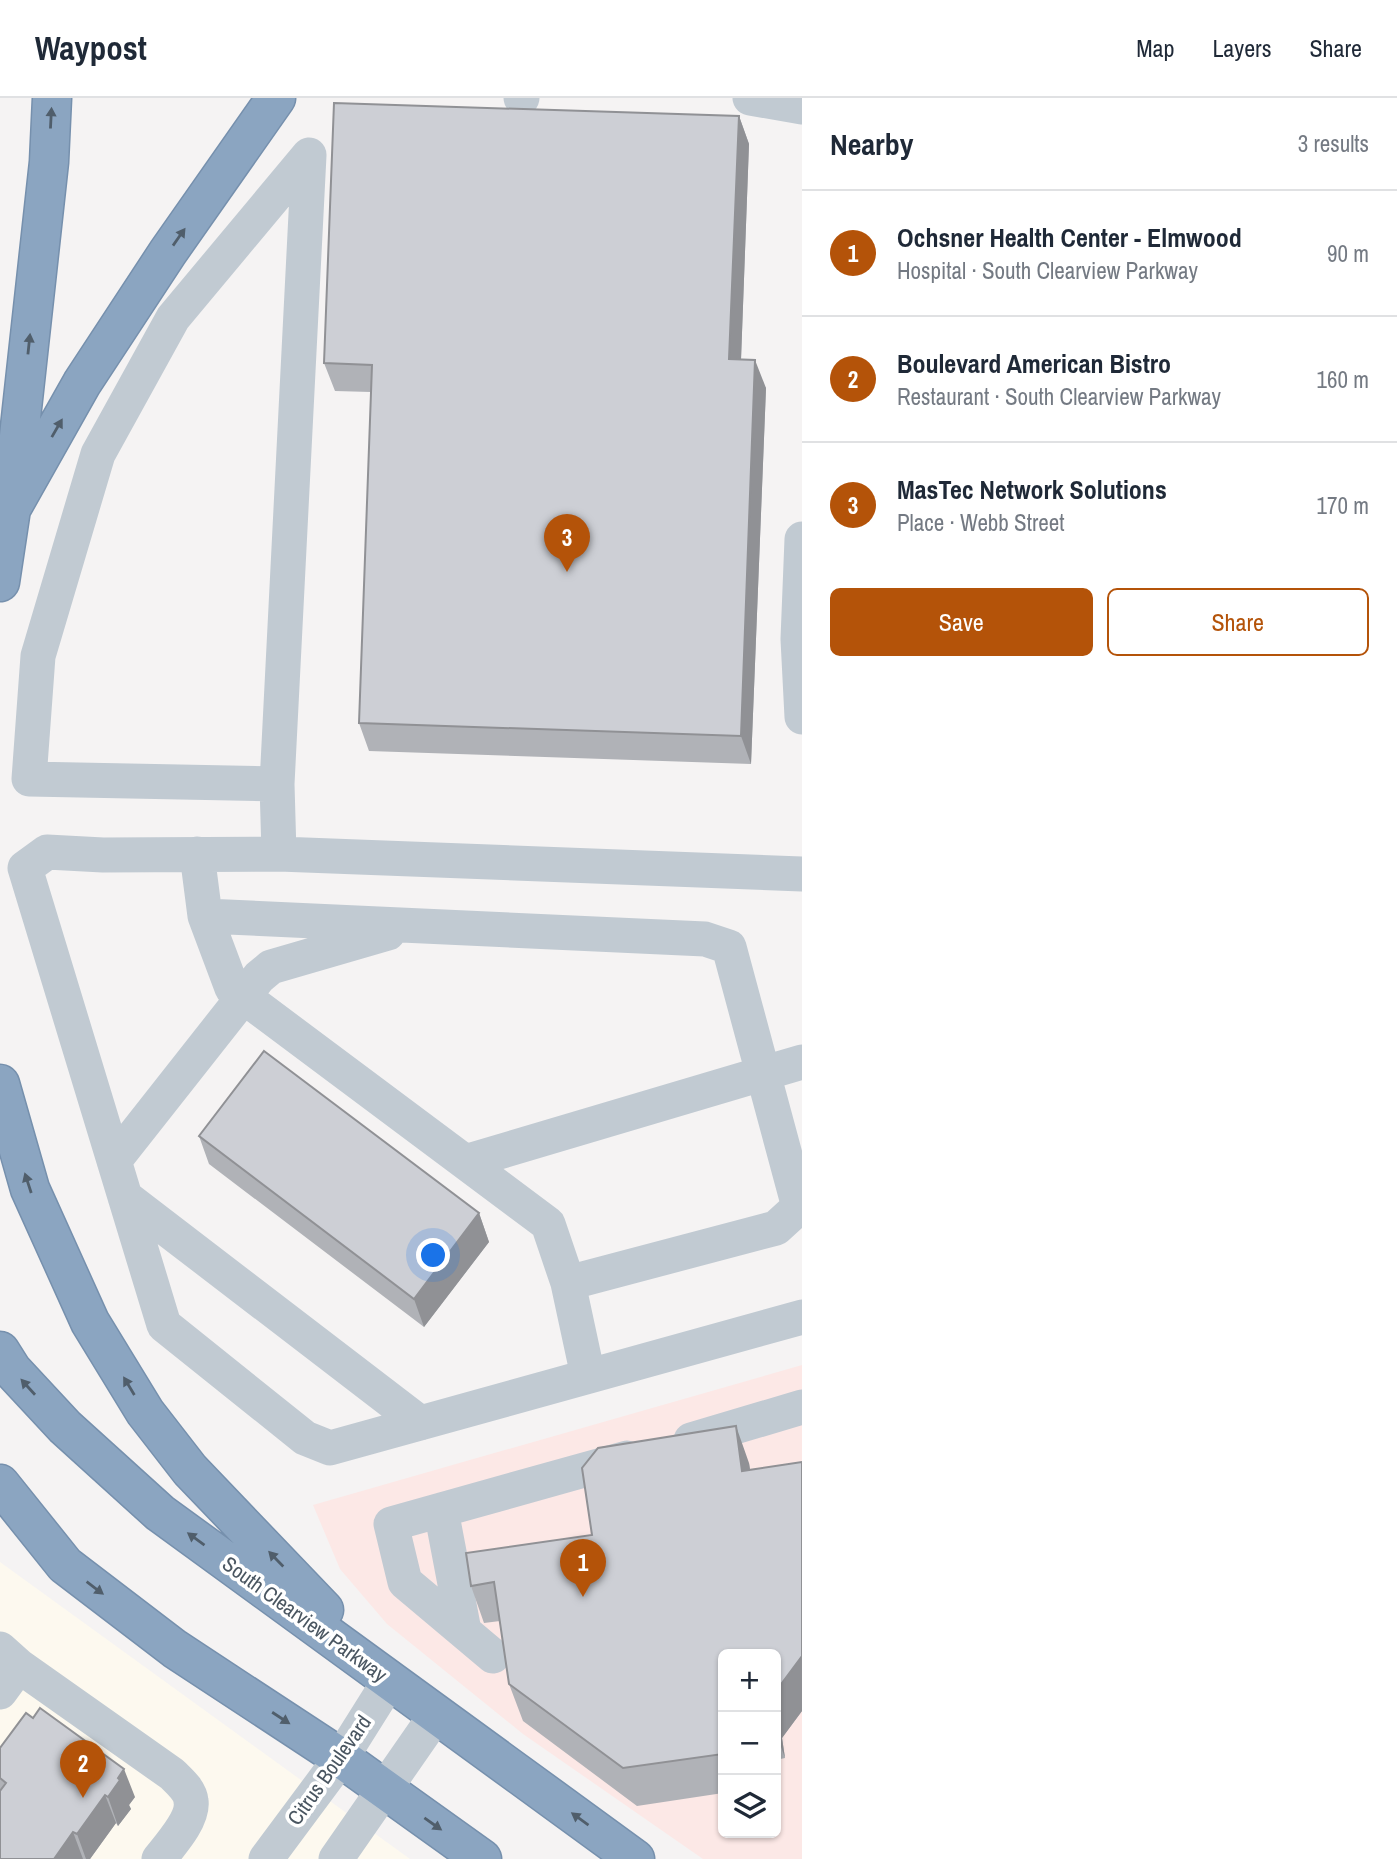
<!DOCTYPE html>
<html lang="en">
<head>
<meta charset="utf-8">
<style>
  :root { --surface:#fff; --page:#f6f6f7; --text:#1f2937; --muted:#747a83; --line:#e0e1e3; --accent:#b45309 }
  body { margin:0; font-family:"Archivo Narrow",sans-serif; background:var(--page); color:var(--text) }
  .controls { position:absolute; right:21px; bottom:21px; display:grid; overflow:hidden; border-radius:10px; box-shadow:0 2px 5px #0004 }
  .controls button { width:63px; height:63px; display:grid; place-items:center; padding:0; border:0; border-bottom:2px solid var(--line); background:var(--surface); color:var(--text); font:35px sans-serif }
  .you { position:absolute; left:434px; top:1158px; width:24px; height:24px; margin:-18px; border:5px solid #fff; border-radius:50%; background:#1a73e8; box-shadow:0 0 0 10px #1a73e833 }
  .badge { display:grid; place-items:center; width:46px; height:46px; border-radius:50%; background:var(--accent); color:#fff; font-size:23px; font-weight:700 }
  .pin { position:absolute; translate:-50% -58px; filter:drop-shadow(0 2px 4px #0008) }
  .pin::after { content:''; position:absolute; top:37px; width:24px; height:21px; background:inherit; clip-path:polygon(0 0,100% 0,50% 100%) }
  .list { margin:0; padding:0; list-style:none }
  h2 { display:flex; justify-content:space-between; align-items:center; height:91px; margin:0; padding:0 28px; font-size:30px }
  h2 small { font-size:23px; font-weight:400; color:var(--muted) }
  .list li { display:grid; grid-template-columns:46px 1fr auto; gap:21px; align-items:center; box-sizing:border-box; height:126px; padding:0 28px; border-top:2px solid var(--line) }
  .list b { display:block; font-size:26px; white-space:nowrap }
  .list p { margin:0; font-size:23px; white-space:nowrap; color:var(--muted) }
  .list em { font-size:23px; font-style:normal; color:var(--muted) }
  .actions { display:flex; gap:14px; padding:21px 28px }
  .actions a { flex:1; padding:16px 0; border:2px solid var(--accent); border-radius:10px; text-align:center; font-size:24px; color:var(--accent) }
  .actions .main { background:var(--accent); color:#fff }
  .icon { flex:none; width:38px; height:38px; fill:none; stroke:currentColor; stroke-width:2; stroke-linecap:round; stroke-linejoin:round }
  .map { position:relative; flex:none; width:802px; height:1761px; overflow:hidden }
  header { display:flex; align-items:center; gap:42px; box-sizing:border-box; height:98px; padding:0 35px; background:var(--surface); border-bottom:2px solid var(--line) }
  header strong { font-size:33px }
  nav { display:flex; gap:38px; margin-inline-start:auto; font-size:24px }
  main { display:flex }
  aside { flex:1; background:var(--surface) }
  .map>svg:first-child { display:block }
</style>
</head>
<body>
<header>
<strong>Waypost</strong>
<nav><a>Map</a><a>Layers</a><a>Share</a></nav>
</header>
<main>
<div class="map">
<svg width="802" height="1761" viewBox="0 0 802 1761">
  <rect width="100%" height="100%" fill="#f5f3f3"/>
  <path fill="#fdf9ef" d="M0,1464L410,1761H0Z"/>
  <path fill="#fce8e6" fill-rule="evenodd" d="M802,1267V1761H703L523,1636L387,1526L340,1471L313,1407ZM723,1556H776V1735H723Z"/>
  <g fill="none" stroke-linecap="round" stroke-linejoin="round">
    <defs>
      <path id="highway" d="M11,411L82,285L168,154L276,0
        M0,484L11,411L49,64L52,0
        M0,986L30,1091L90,1224L145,1314L190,1372L324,1512
        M0,1253L12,1272L65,1329L160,1415L635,1761
        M0,1386L65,1467L175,1551L341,1660L482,1761"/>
    </defs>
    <use href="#highway" stroke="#7690ad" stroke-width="41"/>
    <path stroke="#c1cad2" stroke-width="35" d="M521,0H522
      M750,0L802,9
      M309,57L277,686L29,681L38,558L98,356L173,220Z
      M802,441L798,541L802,619
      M277,686L279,756
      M197,756L205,818L705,841L729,849L799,1109L776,1130L568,1185L588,1278
      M802,776L279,756L103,757L47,754L25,770L164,1227L305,1340L330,1350L802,1219
      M205,818L232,890L548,1126L568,1185
      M114,1063L259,879L271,869L388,835
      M465,1064L802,964
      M125,1099L420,1325
      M691,1342L802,1309
      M441,1412L464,1533
      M0,1551L19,1568L0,1594
      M493,1558L405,1484L391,1426L627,1360
      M19,1568L172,1676C179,1683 190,1692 191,1703C194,1721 170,1747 159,1761
      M266,1761L341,1660L390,1582
      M336,1761L436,1617"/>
    <use href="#highway" stroke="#8ba5c1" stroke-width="38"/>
  </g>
  <path fill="#b0b2b7" d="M739,18L749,46L741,261L766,290L751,666L369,653L359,625L371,294L335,293L324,265Z
    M199,1038L479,1115L489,1144L424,1229L209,1066Z
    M802,1364V1613L782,1640L785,1660L776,1662V1556H723V1695L637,1708L523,1623L509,1586L500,1523L484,1525L471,1488L592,1437L749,1365L750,1372Z
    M0,1650L135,1699L129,1707L131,1711L118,1728L116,1725L90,1761H0Z"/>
  <path fill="#909195" d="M739,18L749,46L740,289L729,261Z
    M755,262L766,290L751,666L741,638Z
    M479,1115L489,1144L424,1229L414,1201Z
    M736,1328L749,1365L756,1410L742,1373Z
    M802,1558V1613L782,1640L785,1660L776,1635V1593Z
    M124,1671L135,1699L129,1707L131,1711L118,1728L108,1699L118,1680Z
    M105,1697L116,1725L90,1761H86L77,1736Z
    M73,1734L83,1761H54Z"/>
  <path fill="#cdcfd5" stroke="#909195" stroke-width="2" d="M334,5L739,18L729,261L755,262L741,638L359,625L372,267L324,265Z
    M264,953L479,1115L414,1201L199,1038Z
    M736,1328L742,1373L802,1364V1558L776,1593V1556H723V1656L623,1670L509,1586L494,1484L471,1488L466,1455L592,1437L582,1370L598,1350Z
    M40,1610L124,1671L118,1680L120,1682L108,1699L105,1697L77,1736L73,1734L54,1761H0V1693L6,1685L0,1680V1650L26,1615L33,1620Z"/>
  <defs><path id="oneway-solid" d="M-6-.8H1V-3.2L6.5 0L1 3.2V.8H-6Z" transform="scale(1.75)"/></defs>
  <g fill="#505e6b">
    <use href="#oneway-solid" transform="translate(51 20) rotate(-87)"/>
    <use href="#oneway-solid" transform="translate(179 139) rotate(-55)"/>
    <use href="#oneway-solid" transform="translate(29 246) rotate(-84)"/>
    <use href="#oneway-solid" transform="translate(57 330) rotate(-60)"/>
    <use href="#oneway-solid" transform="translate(28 1085) rotate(-108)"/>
    <use href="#oneway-solid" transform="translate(129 1288) rotate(-121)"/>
    <use href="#oneway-solid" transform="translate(28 1289) rotate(-132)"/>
    <use href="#oneway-solid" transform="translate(196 1441) rotate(-144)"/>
    <use href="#oneway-solid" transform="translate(276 1461) rotate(-134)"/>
    <use href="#oneway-solid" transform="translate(95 1490) rotate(37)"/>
    <use href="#oneway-solid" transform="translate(281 1620) rotate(33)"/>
    <use href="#oneway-solid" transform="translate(580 1721) rotate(-144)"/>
    <use href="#oneway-solid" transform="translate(433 1726) rotate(35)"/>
  </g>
  <g text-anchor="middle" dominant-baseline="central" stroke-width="7" stroke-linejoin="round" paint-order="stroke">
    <g font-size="21" fill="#4a5661" stroke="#fff">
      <text transform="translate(305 1521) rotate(36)">South Clearview Parkway</text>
      <text transform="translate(329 1672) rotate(-55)">Citrus Boulevard</text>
    </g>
  </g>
</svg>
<div class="controls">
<button>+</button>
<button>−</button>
<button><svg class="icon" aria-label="layers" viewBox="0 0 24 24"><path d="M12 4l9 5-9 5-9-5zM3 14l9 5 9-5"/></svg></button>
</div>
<div class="you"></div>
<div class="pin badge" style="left:583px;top:1499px">1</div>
<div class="pin badge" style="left:83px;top:1700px">2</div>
<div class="pin badge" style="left:567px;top:474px">3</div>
</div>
<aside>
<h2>Nearby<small>3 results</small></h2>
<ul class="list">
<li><span class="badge">1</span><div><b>Ochsner Health Center - Elmwood</b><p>Hospital · South Clearview Parkway</p></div><em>90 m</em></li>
<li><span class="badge">2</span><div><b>Boulevard American Bistro</b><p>Restaurant · South Clearview Parkway</p></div><em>160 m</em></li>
<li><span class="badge">3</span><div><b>MasTec Network Solutions</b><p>Place · Webb Street</p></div><em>170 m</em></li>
</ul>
<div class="actions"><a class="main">Save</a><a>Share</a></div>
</aside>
</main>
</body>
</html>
